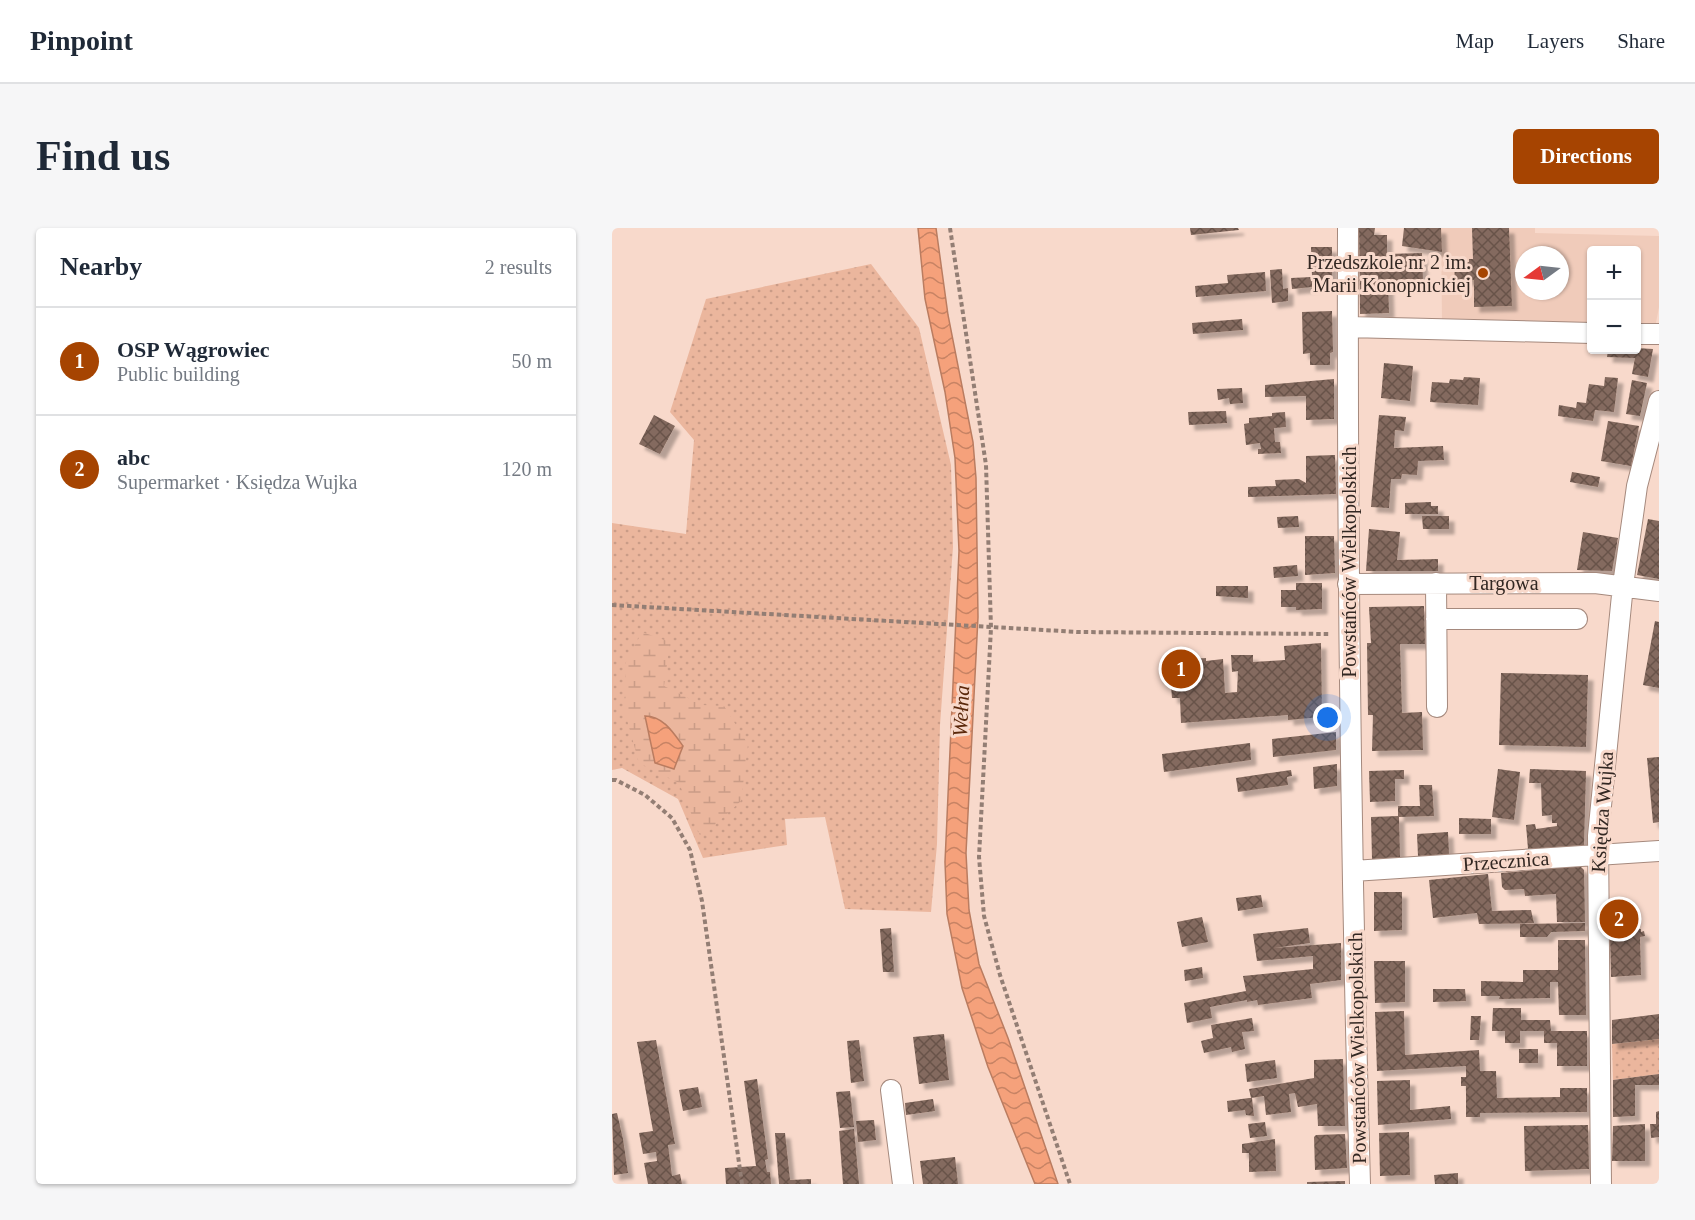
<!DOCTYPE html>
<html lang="en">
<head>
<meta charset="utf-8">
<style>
  :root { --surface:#fff; --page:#f6f6f7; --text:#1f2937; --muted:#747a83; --line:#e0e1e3; --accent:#a64401 }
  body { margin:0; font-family:Georgia,serif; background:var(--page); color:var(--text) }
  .controls { position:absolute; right:18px; top:18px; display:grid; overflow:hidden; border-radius:6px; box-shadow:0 2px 4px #0004 }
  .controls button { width:54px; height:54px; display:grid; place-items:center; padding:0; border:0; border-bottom:2px solid var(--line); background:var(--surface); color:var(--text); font:30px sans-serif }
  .compass { position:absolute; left:903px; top:18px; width:54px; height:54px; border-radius:50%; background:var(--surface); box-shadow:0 2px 4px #0004; rotate:255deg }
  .you { position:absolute; left:716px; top:490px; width:21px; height:21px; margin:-15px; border:4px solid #fff; border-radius:50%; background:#1a73e8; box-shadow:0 0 0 9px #1a73e833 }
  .badge { display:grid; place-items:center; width:39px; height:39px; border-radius:50%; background:var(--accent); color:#fff; font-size:20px; font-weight:700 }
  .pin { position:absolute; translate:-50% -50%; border:3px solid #fff; box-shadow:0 2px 6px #0006 }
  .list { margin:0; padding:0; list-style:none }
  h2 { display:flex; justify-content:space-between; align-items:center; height:78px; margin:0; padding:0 24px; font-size:26px }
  h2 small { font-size:20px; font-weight:400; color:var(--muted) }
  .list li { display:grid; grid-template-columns:39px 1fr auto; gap:18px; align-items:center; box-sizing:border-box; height:108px; padding:0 24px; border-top:2px solid var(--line) }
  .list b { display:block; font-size:22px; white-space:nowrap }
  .list p { margin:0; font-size:20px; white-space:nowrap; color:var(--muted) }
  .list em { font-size:20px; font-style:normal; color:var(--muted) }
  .map { position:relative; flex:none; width:1047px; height:956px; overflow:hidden; border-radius:6px }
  header { display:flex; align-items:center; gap:36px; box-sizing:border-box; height:84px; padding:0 30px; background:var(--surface); border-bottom:2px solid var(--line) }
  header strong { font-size:28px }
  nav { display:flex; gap:33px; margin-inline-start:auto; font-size:21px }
  .intro { display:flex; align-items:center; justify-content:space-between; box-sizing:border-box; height:144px; padding:0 36px }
  h1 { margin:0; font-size:42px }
  .button { padding:15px 27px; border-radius:6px; background:var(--accent); color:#fff; font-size:21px; font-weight:700 }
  main { display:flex; gap:36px; padding:0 36px }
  aside { flex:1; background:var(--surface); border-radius:6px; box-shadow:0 2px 4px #0004 }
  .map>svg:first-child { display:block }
</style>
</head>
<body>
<header>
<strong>Pinpoint</strong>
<nav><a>Map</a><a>Layers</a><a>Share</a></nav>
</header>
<div class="intro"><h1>Find us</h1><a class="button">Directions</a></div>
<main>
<aside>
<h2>Nearby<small>2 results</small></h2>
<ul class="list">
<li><span class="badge">1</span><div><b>OSP Wągrowiec</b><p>Public building</p></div><em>50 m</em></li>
<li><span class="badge">2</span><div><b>abc</b><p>Supermarket · Księdza Wujka</p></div><em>120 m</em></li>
</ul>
</aside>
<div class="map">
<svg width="1047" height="956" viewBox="0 0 1047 956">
  <defs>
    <pattern id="grass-dots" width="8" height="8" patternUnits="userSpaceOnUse" patternTransform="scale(1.5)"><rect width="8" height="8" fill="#ebb69d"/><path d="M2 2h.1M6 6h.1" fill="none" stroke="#ca9c87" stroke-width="1.8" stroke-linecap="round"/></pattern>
    <pattern id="wetland-marsh" width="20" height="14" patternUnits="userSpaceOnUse" patternTransform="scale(1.5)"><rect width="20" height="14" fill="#ebb69d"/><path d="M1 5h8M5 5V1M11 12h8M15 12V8" fill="none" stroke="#ca9c87"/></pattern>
    <pattern id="water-waves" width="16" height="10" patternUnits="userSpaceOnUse" patternTransform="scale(1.5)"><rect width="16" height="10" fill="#f5a17b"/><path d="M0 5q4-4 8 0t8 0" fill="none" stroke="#c78364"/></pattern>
    <pattern id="building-cross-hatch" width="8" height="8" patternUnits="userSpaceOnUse" patternTransform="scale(1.5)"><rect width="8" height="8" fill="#846a5e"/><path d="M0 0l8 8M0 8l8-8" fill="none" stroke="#675249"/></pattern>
    <filter id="shadow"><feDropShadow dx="5.5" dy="5.5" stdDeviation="1.5" flood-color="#0004"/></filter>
  </defs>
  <rect width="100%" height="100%" fill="#f8d9cb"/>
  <path fill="#f0cbba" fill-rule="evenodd" d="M829,0H923V5L1047,8V79L1043,100L1025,99L1024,22H980L979,98L830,94ZM912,27H948V63H912Z"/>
  <path fill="url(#grass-dots)" d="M259,36L307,100L339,237L341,319L328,497L325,616L319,684L233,681L213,589L173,591L175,617L91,630L66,571L10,540L0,542V295L74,306L82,212L58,184L94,71Z
    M1047,811V846L1001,852L1000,816Z"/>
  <path fill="url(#wetland-marsh)" d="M30,404L58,414L52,458L90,477L112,478L136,516L129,573L89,610L67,555L27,535L12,481L14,434Z"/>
  <path fill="url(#water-waves)" stroke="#ba7c60" stroke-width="1.5" d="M306,0H324L336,87L361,214L364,250L366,389L354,625L357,682L367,736L396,810L446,956H423L376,839L350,760L335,686L333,634L347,323L343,230L333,164L313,71Z
    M33,488C51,488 61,504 71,518L62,541L43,535Z"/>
  <path fill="url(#building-cross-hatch)" filter="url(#shadow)" d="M578,0H626L627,2L579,7Z
    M747,0H763L762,7H775V26L810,25L811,53L776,54L777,85L748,86Z
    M792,0H829L830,24L790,18Z
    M860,0H897L900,78L862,79V52L843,53L842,35L857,34V31H861Z
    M699,19H720V57L680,61L679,50L700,49Z
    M670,41L671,61L676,60V73L660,75L658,42Z
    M653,44L654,63L584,69L583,58L616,55L615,47Z
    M720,83L721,124L718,125V137H698V125L691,126L690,84Z
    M630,91L631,102L581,106L580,95Z
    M1024,120L1041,121L1036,149L1020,146L1023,130L995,129L996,122Z
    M772,135L801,138L798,173L769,170Z
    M852,149L868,150L866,177L818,174L820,154L837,155L838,151L851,152Z
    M993,149L1006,150L1002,184L983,182L981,193L946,188L947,177L964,180L965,174L974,175L977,156L992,158Z
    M722,151V191L694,192V168L653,169V157Z
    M1020,152L1035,155L1028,188L1014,186Z
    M630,160L631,175L618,176L617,170L606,172L605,161Z
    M614,183L615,195L577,197L576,184Z
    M673,184L674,199L662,200L663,214H668L669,225L646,226V221H649L648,215L634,217L632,196L637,195V190L660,188V185Z
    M42,187L63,198L48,226L27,216Z
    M767,187L794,189L792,203L783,202L782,220L831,218L832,232L806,233L805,247L790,246L789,251H779L777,280L759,279Z
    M996,193L1027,198L1019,238L989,233Z
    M723,227L724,266L636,269V259L664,258L663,252L687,251L694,255V228Z
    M960,244L988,249L986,259L958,254Z
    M819,274V278H826V286H793V275Z
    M686,288L687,299L666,300L665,289Z
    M810,288H837V301H811Z
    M1036,291L1047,293V351L1025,347Z
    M757,301L788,304L785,332L826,331V343H754Z
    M971,304L1006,310L1000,343L965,342Z
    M693,308H722L723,345L693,347Z
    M685,337L686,348L662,350L661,339Z
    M684,355H710V381L684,382V379H669V362H684Z
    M604,358H636V370L604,368Z
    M812,378L813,416H788L790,485L810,484L811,522L760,523L761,487H756L755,415H759L757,379Z
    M1043,393L1047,394V460L1031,457Z
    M709,415L710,489L676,492V487L569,495L568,470H560L557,433L594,430V433L611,431L613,465L625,464L626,443L620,444L619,427H641V434L673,432L672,418Z
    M889,445L976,447L974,519L887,517Z
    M724,504V522L661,529L660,511Z
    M638,515L639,532L552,544L550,526Z
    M1047,529V594L1041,595L1035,530Z
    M725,536V558L702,561L701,539Z
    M886,541L908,544L902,592L880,589Z
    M918,541L974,543L972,617L916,621L914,597L923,596L924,601L945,598V595H940V587L930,588L929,555H917Z
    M679,542L680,548L675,549L676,557L626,564L624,550Z
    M792,542V551H783V573L758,574L757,543Z
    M807,557H820L822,588L787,589L788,629L760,631L759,589L786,588V578H808Z
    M847,590L879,591V606H847Z
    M836,604L837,626L806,628L805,606Z
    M968,638L972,642L973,694H945L944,666L913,668L912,661L893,662L890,659L889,645Z
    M876,646L880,683L919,682L922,695L867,696L865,685L821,690L817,652Z
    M762,664H790V702L762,703Z
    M649,667L651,679L626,683L624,670Z
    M1003,682H1018L1020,701H1029V704L1032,703L1033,708L1028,709L1029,747L999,749L998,711H1004Z
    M590,689L596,714L570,719L565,694Z
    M973,695V703L939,704L935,709H908V696Z
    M279,700L282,744H271L268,701Z
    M696,700L698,715L662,720L729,715V752L698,756L700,770L646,777L645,772L635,774V772L598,779L600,790L575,795L572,775L634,763L631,748L701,741V728L645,733L641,706Z
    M946,712H973L974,787H947L946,754H938V770L887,771L888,768H869V753L911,754V742H946Z
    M762,733H793V774L763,775Z
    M590,739L591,750L573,753L572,742Z
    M821,761H853L854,773L821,774Z
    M881,780H909V792H938L939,803H975V838H945V815H932V803H908V815H893V803H880Z
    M792,783L793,827L867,822L868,843H884L885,870L948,869V860H975V884L868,885V889H854V858H849V849H854V838L765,843L763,784Z
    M1047,786V811L1000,816V792Z
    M859,788H869L867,812H858Z
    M640,790L642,803L630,804L633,821L620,824L619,819L592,825L589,813L601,810L599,797Z
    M332,806L337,852L307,856L301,809Z
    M44,812L63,916L56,917L60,948L68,946L70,956H36L32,935L45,933L44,924L31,926L27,905L41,903L25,814Z
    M247,812L252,853L239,855L235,813Z
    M907,821H926V835H907Z
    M731,831L733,898H706L705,876L686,879L683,865L677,866L679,884L654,887L652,868L639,870L637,861L702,850V832Z
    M663,832L665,850L635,854L633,836Z
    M1047,846V857H1023V888L1001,889V852Z
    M145,851L156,931L153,932L155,944H158L159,956H114L113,940L144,938L132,853Z
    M798,852V882L838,878L839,891L766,897L765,853Z
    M86,859L90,879L71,883L67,862Z
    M238,863L242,899L228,900L224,864Z
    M637,870H640L642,888L634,887L633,882L616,884L615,873Z
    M321,871L323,883L294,887L293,875Z
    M1047,883V909L1039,910L1038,896H1044V884Z
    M5,885L11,911L16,945L2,947L0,886Z
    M262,892L264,912L246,914L244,893Z
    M653,894L655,908L638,910L636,896Z
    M1033,896V933H1000L1001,898Z
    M976,897L977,941L913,943L912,898Z
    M242,901L247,956H231L227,903Z
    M797,904L798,947L768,948L767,905Z
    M163,905H173L178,952L199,951V956H167Z
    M733,906L735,940L703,942L702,909L704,907Z
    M663,911L664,943L637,944V925H630V916Z
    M343,929L346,956H311L308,933Z
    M846,945V956H823L822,947Z
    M733,953V956H695V954Z"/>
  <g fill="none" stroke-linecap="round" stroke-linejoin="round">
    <defs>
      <path id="minor" d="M736,0C735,319 739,637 748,956
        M736,99L980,105
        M1024,106H1047
        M824,355L825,479
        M736,356L983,355L1047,363
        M824,391H965
        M741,643L1047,623
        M279,862L291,956
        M989,956L986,608L1011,357L1021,287L1025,258L1047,173"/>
    </defs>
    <use href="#minor" stroke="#a5897d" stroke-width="22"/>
    <path stroke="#937e74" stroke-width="4" stroke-dasharray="4.5 3" stroke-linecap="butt" d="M338,0L374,237L379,400L367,629L372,688L388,747L458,956
      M0,377L466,404L718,406
      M0,552H4L33,567L60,590L78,622L90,673L130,956"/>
    <use href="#minor" stroke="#fff" stroke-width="20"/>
  </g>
  <circle fill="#a64401" stroke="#f8d9cb" stroke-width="2" cx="871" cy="45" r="6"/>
  <g text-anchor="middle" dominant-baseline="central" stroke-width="6" stroke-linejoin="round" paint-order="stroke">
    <g font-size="20" fill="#322722" stroke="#f8d9cb" text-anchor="end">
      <text x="859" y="34">Przedszkole nr 2 im.<tspan x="859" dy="23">Marii Konopnickiej</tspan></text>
    </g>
    <g font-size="20" fill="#322722" stroke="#f8d9cb">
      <text transform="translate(737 334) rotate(-90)">Powstańców Wielkopolskich</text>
      <text x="892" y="355">Targowa</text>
      <text transform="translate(990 584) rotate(-86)">Księdza Wujka</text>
      <text transform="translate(894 633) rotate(-4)">Przecznica</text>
      <text transform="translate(745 820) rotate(-91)">Powstańców Wielkopolskich</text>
    </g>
    <g font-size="21" font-style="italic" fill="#5b280b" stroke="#f8d9cb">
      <text transform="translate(349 483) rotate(-87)">Wełna</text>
    </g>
  </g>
</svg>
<div class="controls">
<button>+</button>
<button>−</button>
</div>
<svg class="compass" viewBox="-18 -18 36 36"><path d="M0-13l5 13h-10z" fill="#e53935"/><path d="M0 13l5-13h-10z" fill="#747a83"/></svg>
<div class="you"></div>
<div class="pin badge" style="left:569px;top:441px">1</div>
<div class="pin badge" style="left:1007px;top:691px">2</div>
</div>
</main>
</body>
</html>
